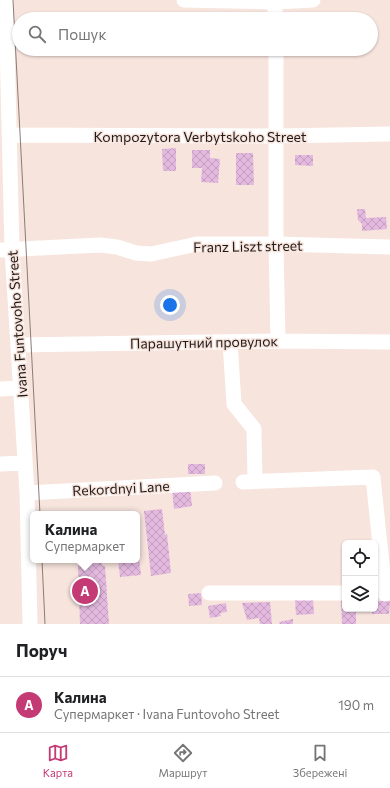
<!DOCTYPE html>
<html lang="uk">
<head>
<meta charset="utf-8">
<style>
  :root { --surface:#fff; --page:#f6f6f6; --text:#202124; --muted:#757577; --line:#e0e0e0; --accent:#c43a74 }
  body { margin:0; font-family:Commissioner,sans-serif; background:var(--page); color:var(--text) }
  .controls { position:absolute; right:12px; bottom:12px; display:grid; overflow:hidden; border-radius:6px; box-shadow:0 1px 3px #0004 }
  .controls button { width:36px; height:36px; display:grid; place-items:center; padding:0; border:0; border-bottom:1px solid var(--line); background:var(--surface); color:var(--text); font:20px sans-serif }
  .you { position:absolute; left:170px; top:305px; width:14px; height:14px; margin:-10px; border:3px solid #fff; border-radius:50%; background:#1a73e8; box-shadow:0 0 0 6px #1a73e833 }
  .badge { display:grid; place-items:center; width:26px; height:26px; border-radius:50%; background:var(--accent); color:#fff; font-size:13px; font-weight:700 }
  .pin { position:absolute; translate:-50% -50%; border:2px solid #fff; box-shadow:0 1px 4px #0006 }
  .popup { position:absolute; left:30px; top:511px; width:110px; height:52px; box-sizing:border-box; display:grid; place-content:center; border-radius:6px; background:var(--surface); filter:drop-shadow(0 1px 3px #0005); font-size:13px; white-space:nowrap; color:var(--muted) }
  .popup b { font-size:15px; color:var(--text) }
  .popup::after { content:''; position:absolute; left:50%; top:100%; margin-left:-8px; border:8px solid transparent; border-top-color:var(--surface) }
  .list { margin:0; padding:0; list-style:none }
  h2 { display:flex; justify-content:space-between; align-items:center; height:52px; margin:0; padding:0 16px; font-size:17px }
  h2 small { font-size:13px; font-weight:400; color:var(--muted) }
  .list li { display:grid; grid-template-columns:26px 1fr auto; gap:12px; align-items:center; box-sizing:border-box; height:56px; padding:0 16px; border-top:1px solid var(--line) }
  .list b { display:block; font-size:15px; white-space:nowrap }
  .list p { margin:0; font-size:13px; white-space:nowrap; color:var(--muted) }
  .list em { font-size:13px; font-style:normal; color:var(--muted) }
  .icon { flex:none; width:22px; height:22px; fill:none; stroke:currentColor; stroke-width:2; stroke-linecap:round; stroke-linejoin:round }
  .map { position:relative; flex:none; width:390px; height:624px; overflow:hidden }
  .search { position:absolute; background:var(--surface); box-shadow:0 1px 3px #0004; left:12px; right:12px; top:12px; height:44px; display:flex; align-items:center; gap:10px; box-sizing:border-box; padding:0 14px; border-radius:22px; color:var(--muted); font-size:15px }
  .sheet { height:108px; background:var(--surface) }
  nav { display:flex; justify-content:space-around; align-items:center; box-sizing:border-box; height:56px; border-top:1px solid var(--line); background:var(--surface); font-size:11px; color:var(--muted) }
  nav a { display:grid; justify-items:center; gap:2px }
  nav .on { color:var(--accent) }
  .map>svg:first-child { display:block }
</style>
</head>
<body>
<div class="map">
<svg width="390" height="624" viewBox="0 0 390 624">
  <defs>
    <pattern id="building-cross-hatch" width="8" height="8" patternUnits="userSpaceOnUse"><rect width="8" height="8" fill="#e4b9e0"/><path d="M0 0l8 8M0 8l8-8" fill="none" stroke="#c39ebf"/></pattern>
  </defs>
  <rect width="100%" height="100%" fill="#f7e4dd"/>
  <path fill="url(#building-cross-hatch)" d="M176,148V171H163L162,149Z
    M192,150H210V158L220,159L218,183L201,182L202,168H192Z
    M236,153H253L254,185H236Z
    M295,155H313V166L295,165Z
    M357,209H365L366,218L386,217L387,229L362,231V224L358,220Z
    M188,464H205V474H188Z
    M190,488L192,506L174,509L172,490Z
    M162,509L165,535L167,534L171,573L151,576L144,511Z
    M137,549H138L141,575L120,577L118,560H137Z
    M102,560V565L105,566L109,624H80L78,565L91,564V561Z
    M201,593L202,605L189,606L188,594Z
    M313,599L314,614L296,615L295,600Z
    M341,600H345V609H356V624H342Z
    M375,601H390L389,614H372V609H375Z
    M270,602L272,624H260L259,618L247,620L242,603Z
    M226,603L227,612L220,613L221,616L210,618L208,606Z
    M293,619V624H280L279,622Z"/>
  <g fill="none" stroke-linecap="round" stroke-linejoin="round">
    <path stroke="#fff" stroke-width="15" d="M6,0L12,250L27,493L30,624
      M184,0L275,2L313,0
      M275,0V19
      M276,49V244L278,341
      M10,135L277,136L390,134
      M0,250L100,245L117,247L136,253L151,254L197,244H276L390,247
      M230,342L234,404L254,429L255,481
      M18,345L278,341L390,342
      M0,389L21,388
      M0,464L25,463
      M243,482L373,477L385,594
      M27,493L215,483
      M209,593H345"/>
    <path stroke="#897c77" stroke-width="1" d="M13,0L40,514
      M42,560L45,624"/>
  </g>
  <g text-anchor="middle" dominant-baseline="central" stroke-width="3" stroke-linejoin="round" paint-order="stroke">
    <g font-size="14" fill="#211a18" stroke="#f7e4dd">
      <text x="200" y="136">Kompozytora Verbytskoho Street</text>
      <text transform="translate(248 246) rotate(-1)">Franz Liszt street</text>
      <text transform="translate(17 324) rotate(-94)">Ivana Funtovoho Street</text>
      <text transform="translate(204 342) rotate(-1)">Парашутний провулок</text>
      <text transform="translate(121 488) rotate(-3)">Rekordnyi Lane</text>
    </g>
  </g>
</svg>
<div class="controls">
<button><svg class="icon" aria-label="locate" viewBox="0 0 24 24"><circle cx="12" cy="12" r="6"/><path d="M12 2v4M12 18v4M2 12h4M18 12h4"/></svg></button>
<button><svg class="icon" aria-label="layers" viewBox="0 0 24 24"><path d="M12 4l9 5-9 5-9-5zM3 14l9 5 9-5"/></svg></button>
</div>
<div class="you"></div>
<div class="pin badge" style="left:85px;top:591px">A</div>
<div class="popup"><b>Калина</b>Супермаркет</div>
<div class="search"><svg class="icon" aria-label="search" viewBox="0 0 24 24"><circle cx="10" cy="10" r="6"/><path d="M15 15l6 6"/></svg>Пошук</div>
</div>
<section class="sheet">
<h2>Поруч<small></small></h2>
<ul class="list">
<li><span class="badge">A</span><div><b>Калина</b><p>Супермаркет · Ivana Funtovoho Street</p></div><em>190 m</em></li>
</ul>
</section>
<nav>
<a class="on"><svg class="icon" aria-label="map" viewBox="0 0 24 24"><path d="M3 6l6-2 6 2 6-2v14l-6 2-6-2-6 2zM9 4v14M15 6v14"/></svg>Карта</a>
<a><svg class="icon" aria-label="directions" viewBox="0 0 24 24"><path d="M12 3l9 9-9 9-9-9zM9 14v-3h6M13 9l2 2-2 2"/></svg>Маршрут</a>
<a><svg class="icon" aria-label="saved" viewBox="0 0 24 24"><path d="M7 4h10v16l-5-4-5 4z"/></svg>Збережені</a>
</nav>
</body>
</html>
